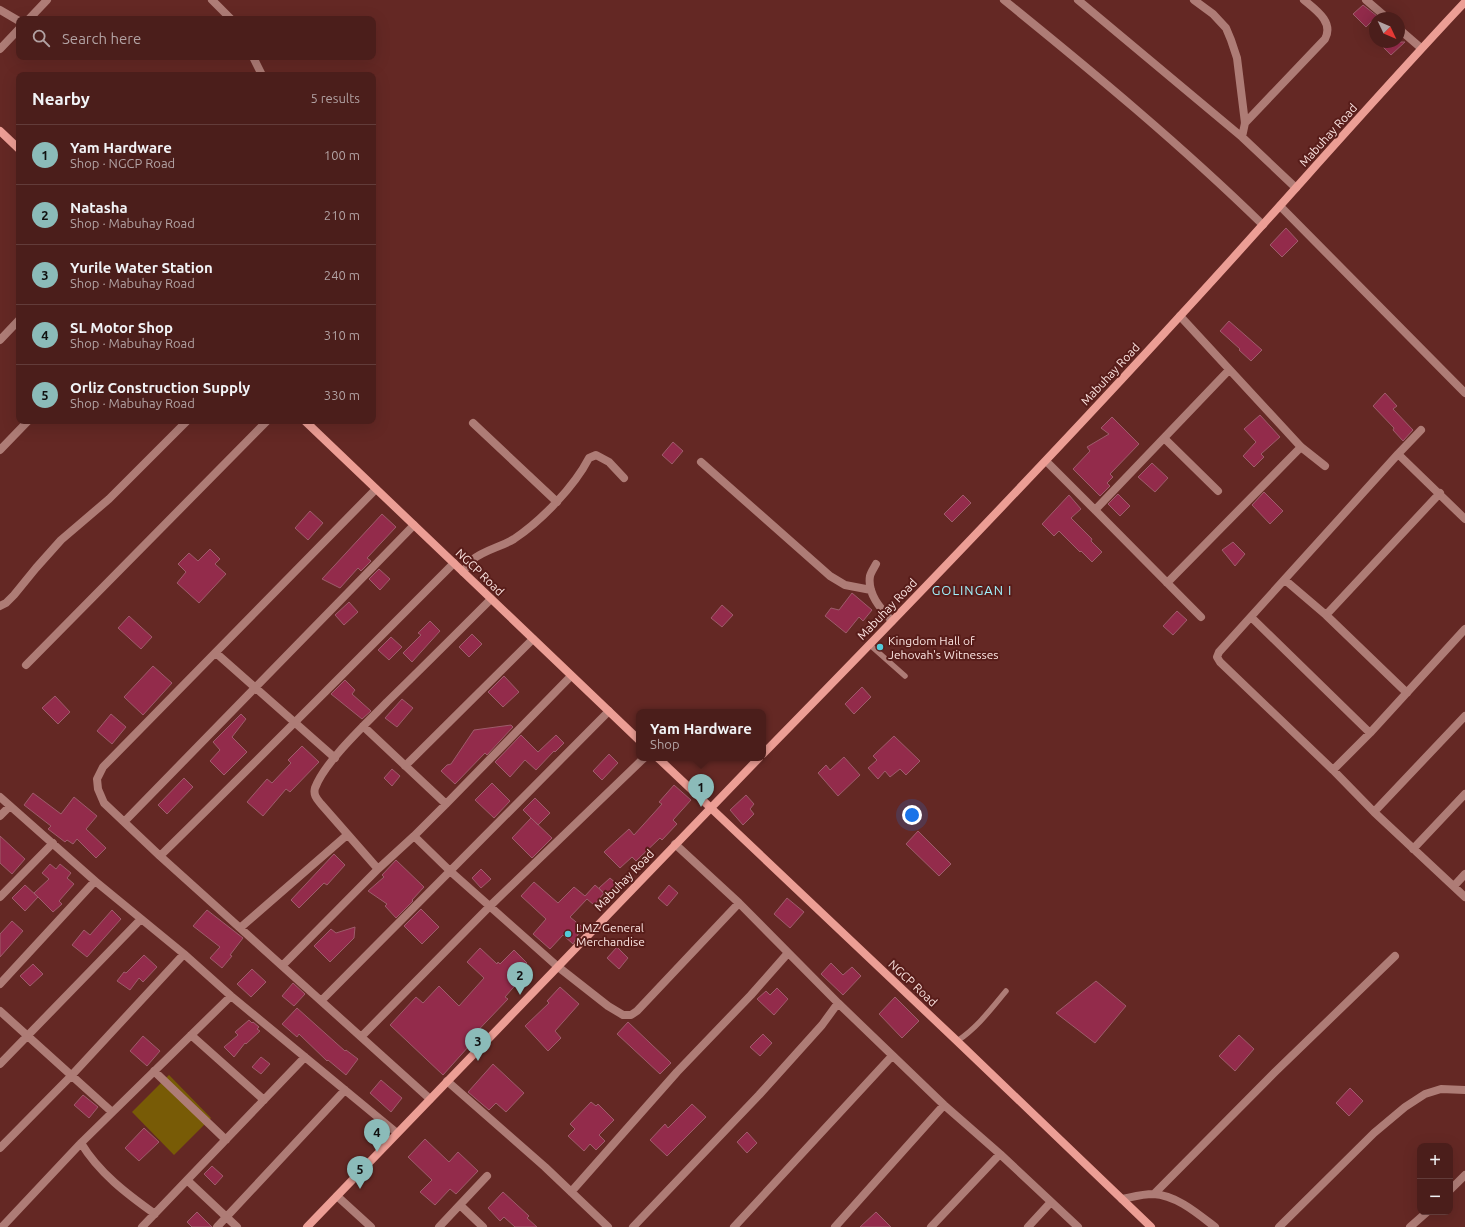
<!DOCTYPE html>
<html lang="en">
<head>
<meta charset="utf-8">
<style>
  :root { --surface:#4b1e1b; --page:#552b28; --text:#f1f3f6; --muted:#b2a2a3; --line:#623c3a; --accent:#8bbbb9 }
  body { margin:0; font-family:Ubuntu,sans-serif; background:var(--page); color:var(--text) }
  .controls { position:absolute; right:12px; bottom:12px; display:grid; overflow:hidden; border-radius:8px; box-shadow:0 4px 16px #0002 }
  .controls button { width:36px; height:36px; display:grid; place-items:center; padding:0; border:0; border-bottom:1px solid var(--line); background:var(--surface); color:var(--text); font:20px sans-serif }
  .compass { position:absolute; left:1369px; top:12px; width:36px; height:36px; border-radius:50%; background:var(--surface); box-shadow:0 4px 16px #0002; rotate:134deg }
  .you { position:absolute; left:912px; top:815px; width:14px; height:14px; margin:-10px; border:3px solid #fff; border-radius:50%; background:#1a73e8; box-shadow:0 0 0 6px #1a73e833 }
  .badge { display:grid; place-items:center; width:26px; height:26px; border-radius:50%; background:var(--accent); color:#111; font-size:13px; font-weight:700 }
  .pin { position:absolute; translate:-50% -33px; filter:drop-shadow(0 1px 2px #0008) }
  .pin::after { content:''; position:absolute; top:21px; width:14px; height:12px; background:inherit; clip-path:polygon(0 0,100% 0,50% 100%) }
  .popup { position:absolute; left:636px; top:709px; width:130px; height:52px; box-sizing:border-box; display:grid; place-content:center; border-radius:8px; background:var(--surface); filter:drop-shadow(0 1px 3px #0005); font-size:13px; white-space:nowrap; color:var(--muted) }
  .popup b { font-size:15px; color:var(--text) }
  .popup::after { content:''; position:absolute; left:50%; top:100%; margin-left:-8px; border:8px solid transparent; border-top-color:var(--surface) }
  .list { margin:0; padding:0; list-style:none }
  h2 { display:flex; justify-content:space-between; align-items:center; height:52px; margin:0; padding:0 16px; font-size:17px }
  h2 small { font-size:13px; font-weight:400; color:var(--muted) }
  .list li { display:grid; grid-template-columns:26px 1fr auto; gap:12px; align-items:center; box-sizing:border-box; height:60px; padding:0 16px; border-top:1px solid var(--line) }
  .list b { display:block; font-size:15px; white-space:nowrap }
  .list p { margin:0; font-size:13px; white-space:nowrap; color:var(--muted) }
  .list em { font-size:13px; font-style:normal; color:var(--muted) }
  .icon { flex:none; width:22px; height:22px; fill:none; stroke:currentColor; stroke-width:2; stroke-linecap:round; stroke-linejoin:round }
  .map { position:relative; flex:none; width:1465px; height:1227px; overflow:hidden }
  .search { position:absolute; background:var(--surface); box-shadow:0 4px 16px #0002; left:16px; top:16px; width:360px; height:44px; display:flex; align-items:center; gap:10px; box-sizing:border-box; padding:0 14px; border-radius:8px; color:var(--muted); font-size:15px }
  .panel { position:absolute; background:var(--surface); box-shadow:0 4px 16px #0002; left:16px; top:72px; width:360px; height:352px; border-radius:8px }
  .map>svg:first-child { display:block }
</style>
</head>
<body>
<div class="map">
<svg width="1465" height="1227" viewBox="0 0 1465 1227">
  <rect width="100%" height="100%" fill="#642824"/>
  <path fill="#785b06" d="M169,1075L211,1118L174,1155L132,1112Z"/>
  <path fill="#932b4b" stroke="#9e5c6b" d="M1363,5L1377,16L1366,27L1353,14Z
    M1378,42H1405L1391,55Z
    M1286,228L1298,241L1282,257L1270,245Z
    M1229,321L1262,350L1251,361L1239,350L1240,349L1220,331Z
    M1385,393L1397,406L1393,409L1413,430L1403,441L1393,430L1394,428L1373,406Z
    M1260,415L1280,437L1261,454L1264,457L1254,467L1243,456L1256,442L1244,429Z
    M1112,417L1139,444L1110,474L1113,477L1107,483L1110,486L1100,496L1073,469L1090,451L1087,447L1109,434L1101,428Z
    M673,442L683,451L672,464L662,455Z
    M1152,463L1168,478L1155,492L1138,477Z
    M1264,492L1283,511L1270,524L1252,505Z
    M1118,494L1130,506L1120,516L1108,504Z
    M963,495L971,503L952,522L944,514Z
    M1069,495L1081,509L1071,518L1092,539L1091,541L1102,552L1092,562L1081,551L1080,552L1059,531L1054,536L1042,524Z
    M310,511L323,523L308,540L295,528Z
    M382,514L396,527L367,558L371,561L361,571L358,568L340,588L322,579Z
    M1233,542L1245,554L1235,566L1222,550Z
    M210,549L220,559L215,564L226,574L199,603L177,583L186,572L178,564L189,553L198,561Z
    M379,569L390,579L380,590L369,579Z
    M852,593L872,610L863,621L859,617L846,633L825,616L831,608L839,610Z
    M349,602L358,612L344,625L335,615Z
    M722,605L733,615L722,627L711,618Z
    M1177,611L1187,620L1173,635L1163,626Z
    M129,616L152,637L141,649L118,628Z
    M430,621L440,631L412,662L403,653L421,635L418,633Z
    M472,634L482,644L469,657L459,647Z
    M391,637L402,647L389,660L378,650Z
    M153,666L172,683L143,715L124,697Z
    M504,676L519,692L503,707L488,692Z
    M345,680L355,690L352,694L371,711L362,719L331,694Z
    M862,687L871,697L854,714L845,704Z
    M55,696L70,712L58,724L42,708Z
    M402,699L413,708L397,727L385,718Z
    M111,714L126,727L112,744L97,731Z
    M241,714L246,719L232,737L247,752L224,775L210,761L220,750L213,742Z
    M511,725L513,727L487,755L485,753L455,784L441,771L447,765L451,764L474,730Z
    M521,735L538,752L556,735L564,743L555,752L554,751L536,770L525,760L510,777L495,762Z
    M894,736L920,761L906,775L900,769L890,777L885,771L878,779L868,768L877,760L873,756Z
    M302,746L319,762L290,792L286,789L263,816L247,802L267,779L272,783L291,763L288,760Z
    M609,754L618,763L602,780L593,771Z
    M844,757L860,775L838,796L818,773L826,765L830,770Z
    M392,769L400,776L392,786L384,778Z
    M184,778L193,787L167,814L158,805Z
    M492,783L510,801L494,818L475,800Z
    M674,785L691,800L673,820L677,824L662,840L660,838L636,861L632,857L620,868L604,852L629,829L634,835L662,804L659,802Z
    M33,793L61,814L74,797L97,816L86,829L106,848L96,858L77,839L73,844L67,840L65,842L48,829L51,826L24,805Z
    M746,795L754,804L750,809L754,814L743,825L730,810Z
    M535,798L550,813L538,825L523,810Z
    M531,818L552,838L532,858L512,838Z
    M918,831L951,864L939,876L906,844Z
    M0,836L25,859L12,874L0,863Z
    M334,854L345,865L327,885L324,883L299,908L291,900Z
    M396,860L424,887L412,900L413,901L396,918L385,906L387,904L368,891L384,877L382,875Z
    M50,864L56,869L60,864L71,873L67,878L74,884L59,901L62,904L53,912L34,893L49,879L42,873Z
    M481,869L491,879L481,888L472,878Z
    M610,878L618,885L607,897L599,888Z
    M534,882L558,903L574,887L585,896L595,885L604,893L594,905L587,899L570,917L582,927L573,944L563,935L550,949L533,934L546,919L521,896Z
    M25,885L38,897L25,911L12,898Z
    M669,885L678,893L667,906L658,898Z
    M787,898L804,912L790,928L774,914Z
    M421,909L439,927L422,944L404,926Z
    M112,910L121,919L87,957L72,945L84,930L90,935Z
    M207,910L243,938L230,955L232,956L222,968L210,958L220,947L193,926Z
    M12,921L23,931L0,957V934Z
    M355,927L354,938L330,962L314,946L331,929L336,933Z
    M617,947L628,958L619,969L607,958Z
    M480,948L497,964L498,962L500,964L514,950L527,963L514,976L519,981L505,997L508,999L466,1043L469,1046L443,1075L390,1025L416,997L423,1003L439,986L459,1006L484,978L467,962Z
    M144,955L157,967L143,982L139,978L130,990L117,981L124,972L126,973Z
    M831,963L843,975L852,967L861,976L843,995L821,974Z
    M33,964L43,974L30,986L20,976Z
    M252,969L266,982L251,997L237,984Z
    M1096,981L1126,1006L1095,1043L1056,1013Z
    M293,983L305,994L294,1006L282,996Z
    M560,987L579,1004L555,1031L561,1038L548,1051L525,1026L549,1003L547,1001Z
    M777,988L788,999L774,1015L757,999L766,991L770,995Z
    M895,997L919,1021L902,1038L879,1014Z
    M297,1008L345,1051L346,1050L358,1059L346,1075L328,1060L327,1061L299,1034L297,1037L282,1024Z
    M249,1020L252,1023L253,1022L259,1027L257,1029L260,1031L246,1044L245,1043L234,1057L224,1047L238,1035L235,1032Z
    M628,1022L671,1063L660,1074L617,1034Z
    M763,1034L772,1043L760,1056L750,1047Z
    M1239,1035L1254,1049L1235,1071L1219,1056Z
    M143,1036L160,1051L147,1066L130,1051Z
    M261,1057L270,1064L261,1074L252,1067Z
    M493,1064L524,1093L506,1112L496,1103L489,1110L468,1092Z
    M381,1080L402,1098L391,1112L370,1093Z
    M1350,1088L1363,1101L1349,1116L1336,1103Z
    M83,1095L98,1107L89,1118L74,1105Z
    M591,1102L596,1106L598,1104L614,1120L599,1135L605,1141L596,1150L590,1144L584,1151L568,1136L575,1129L570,1124Z
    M692,1104L706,1117L667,1156L650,1140L665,1124L668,1128Z
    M144,1128L159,1142L139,1161L125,1148Z
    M747,1132L757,1143L747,1153L737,1142Z
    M425,1139L449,1162L458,1152L478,1171L456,1194L450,1189L435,1205L420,1192L432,1180L408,1157Z
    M212,1166L223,1176L215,1185L204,1174Z
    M503,1192L529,1216L527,1218L537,1227H515L504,1217L500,1221L488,1208Z
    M197,1212L212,1227H192L187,1222Z
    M876,1212L891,1227H860Z"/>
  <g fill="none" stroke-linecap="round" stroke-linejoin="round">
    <path stroke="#ae7c76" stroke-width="5.5" d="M870,645L905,676
      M957,1041C977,1028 991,1009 1006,991"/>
    <path stroke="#ae7c76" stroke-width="8" d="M212,0L231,19
      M1004,0C1093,72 1181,145 1263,225
      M1078,0L1242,137
      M1194,0L1213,14L1226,28L1231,40L1237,58L1245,123L1242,137L1296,188
      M1366,0L1387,18
      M0,10L19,21
      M29,19L47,0
      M1399,29L1421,48
      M0,49L19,29
      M253,57L262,75
      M1245,123L1325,39C1334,22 1316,10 1304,0
      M1280,206L1465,393
      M1180,316L1301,447L1325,466
      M0,340L19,320
      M473,423L557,502
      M1164,438L1218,491
      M0,450L28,421
      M1398,454L1421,430
      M1046,461L1095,510L1201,617
      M701,462L830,576L845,585L871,590
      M376,489L103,767L97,779L98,789L104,803L160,856L430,1099
      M1095,510L1229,370
      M1465,519L1398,454L1219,652L1217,657L1220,662L1333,770L1374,812L1465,897
      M876,564C874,568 871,572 870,576C867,594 881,609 892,621
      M463,572C466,568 469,563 472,560C484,550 501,547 514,539C541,521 574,487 589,458L596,455L609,462L624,478
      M1285,580L1326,615L1407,693
      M1167,583L1301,447
      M0,606L6,603L14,595L36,568L61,540L109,499L187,421
      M1326,615L1440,493
      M1251,617L1370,733
      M216,653L335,758
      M26,665L267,421
      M363,726L446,804
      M405,766L533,639
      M1333,770L1370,733L1465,629
      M0,797L95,881L184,954L231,996L397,1133
      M1374,812L1465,716
      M0,816L10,806
      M124,822L414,525
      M414,836L450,871L557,966L608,1006L623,1015H631L637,1011L739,903
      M675,844L739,903L838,1003L944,1105L1000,1154L1078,1227
      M1413,849L1465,794
      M160,856C259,759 356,661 454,563
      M378,869L321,804C317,799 313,795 315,788C325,761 367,723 387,702C422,668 457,633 491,599
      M1454,886L1465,874
      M0,897L53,843
      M240,928L347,835
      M282,966L378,869L414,836L446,804L571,676
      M0,984L95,881
      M321,1001L609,711
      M0,1011L112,1112
      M191,1035L264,1100
      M361,1037L490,906L644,758
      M0,1064L141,919
      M154,1071L226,1140
      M447,1081L545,1167L608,1227
      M81,1143C99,1173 127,1194 155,1214
      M0,1148L71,1076L184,954
      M187,1180L237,1227
      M1450,1190L1465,1175
      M571,1192L677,1072L751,995L788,953
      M1154,1194L1274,1073L1395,956
      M337,1196L371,1227
      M1122,1199C1132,1197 1143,1194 1153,1194C1176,1195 1197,1213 1215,1227
      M460,1205L483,1227
      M2,1227L81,1143L231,996
      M142,1227L305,1057
      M217,1227L345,1090
      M439,1227L487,1176
      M633,1227L759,1095L822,1025L838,1003
      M734,1227L892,1056
      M835,1227L944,1105
      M931,1227L1000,1154
      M1028,1227L1051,1202
      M1279,1227L1374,1133L1405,1107L1425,1094L1441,1089L1465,1090
      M1410,1227L1427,1212"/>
    <path stroke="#ec9e95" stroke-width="8" d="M0,131L19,149
      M305,421L639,740
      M763,754C904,610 1044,465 1180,316C1276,212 1368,105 1465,2
      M658,758L957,1041L1151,1227
      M307,1227L759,758"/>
  </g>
  <g fill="#52cbd9" stroke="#581d1a" stroke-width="1.5">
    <circle cx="880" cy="647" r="4"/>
    <circle cx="568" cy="934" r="4"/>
  </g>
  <g text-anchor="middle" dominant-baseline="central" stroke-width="4" stroke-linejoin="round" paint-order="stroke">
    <g font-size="12" fill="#fce4e1" stroke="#581d1a">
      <text transform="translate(1328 135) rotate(-48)">Mabuhay Road</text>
      <text transform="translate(1110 374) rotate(-47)">Mabuhay Road</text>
      <text transform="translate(480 572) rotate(44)">NGCP Road</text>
      <text transform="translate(887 609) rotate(-46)">Mabuhay Road</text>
      <text transform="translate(624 880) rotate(-46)">Mabuhay Road</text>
      <text transform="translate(913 983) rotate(43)">NGCP Road</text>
    </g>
    <g font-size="12" fill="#fce4e1" stroke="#581d1a" text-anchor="start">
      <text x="888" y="640">Kingdom Hall of<tspan x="888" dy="14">Jehovah's Witnesses</tspan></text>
      <text x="576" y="927">LMZ General<tspan x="576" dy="14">Merchandise</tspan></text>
    </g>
    <g font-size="13" letter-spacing="1" fill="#a1f2fd" stroke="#581d1a">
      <text x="972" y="590">GOLINGAN I</text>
    </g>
  </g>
</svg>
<div class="controls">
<button>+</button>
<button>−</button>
</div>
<svg class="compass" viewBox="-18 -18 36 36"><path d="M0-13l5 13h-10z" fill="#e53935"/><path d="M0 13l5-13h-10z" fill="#b2a2a3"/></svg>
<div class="you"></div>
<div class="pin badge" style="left:701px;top:807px">1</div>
<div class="popup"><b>Yam Hardware</b>Shop</div>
<div class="pin badge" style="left:520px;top:995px">2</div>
<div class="pin badge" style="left:478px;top:1061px">3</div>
<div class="pin badge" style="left:377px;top:1152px">4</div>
<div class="pin badge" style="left:360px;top:1189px">5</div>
<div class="search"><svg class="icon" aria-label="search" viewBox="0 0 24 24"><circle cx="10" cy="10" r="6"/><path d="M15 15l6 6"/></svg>Search here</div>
<section class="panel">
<h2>Nearby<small>5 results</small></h2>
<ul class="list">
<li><span class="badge">1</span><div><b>Yam Hardware</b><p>Shop · NGCP Road</p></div><em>100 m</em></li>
<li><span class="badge">2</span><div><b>Natasha</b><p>Shop · Mabuhay Road</p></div><em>210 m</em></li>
<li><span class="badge">3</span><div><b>Yurile Water Station</b><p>Shop · Mabuhay Road</p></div><em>240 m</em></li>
<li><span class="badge">4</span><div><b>SL Motor Shop</b><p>Shop · Mabuhay Road</p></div><em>310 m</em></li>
<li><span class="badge">5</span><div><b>Orliz Construction Supply</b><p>Shop · Mabuhay Road</p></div><em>330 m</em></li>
</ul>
</section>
</div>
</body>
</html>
